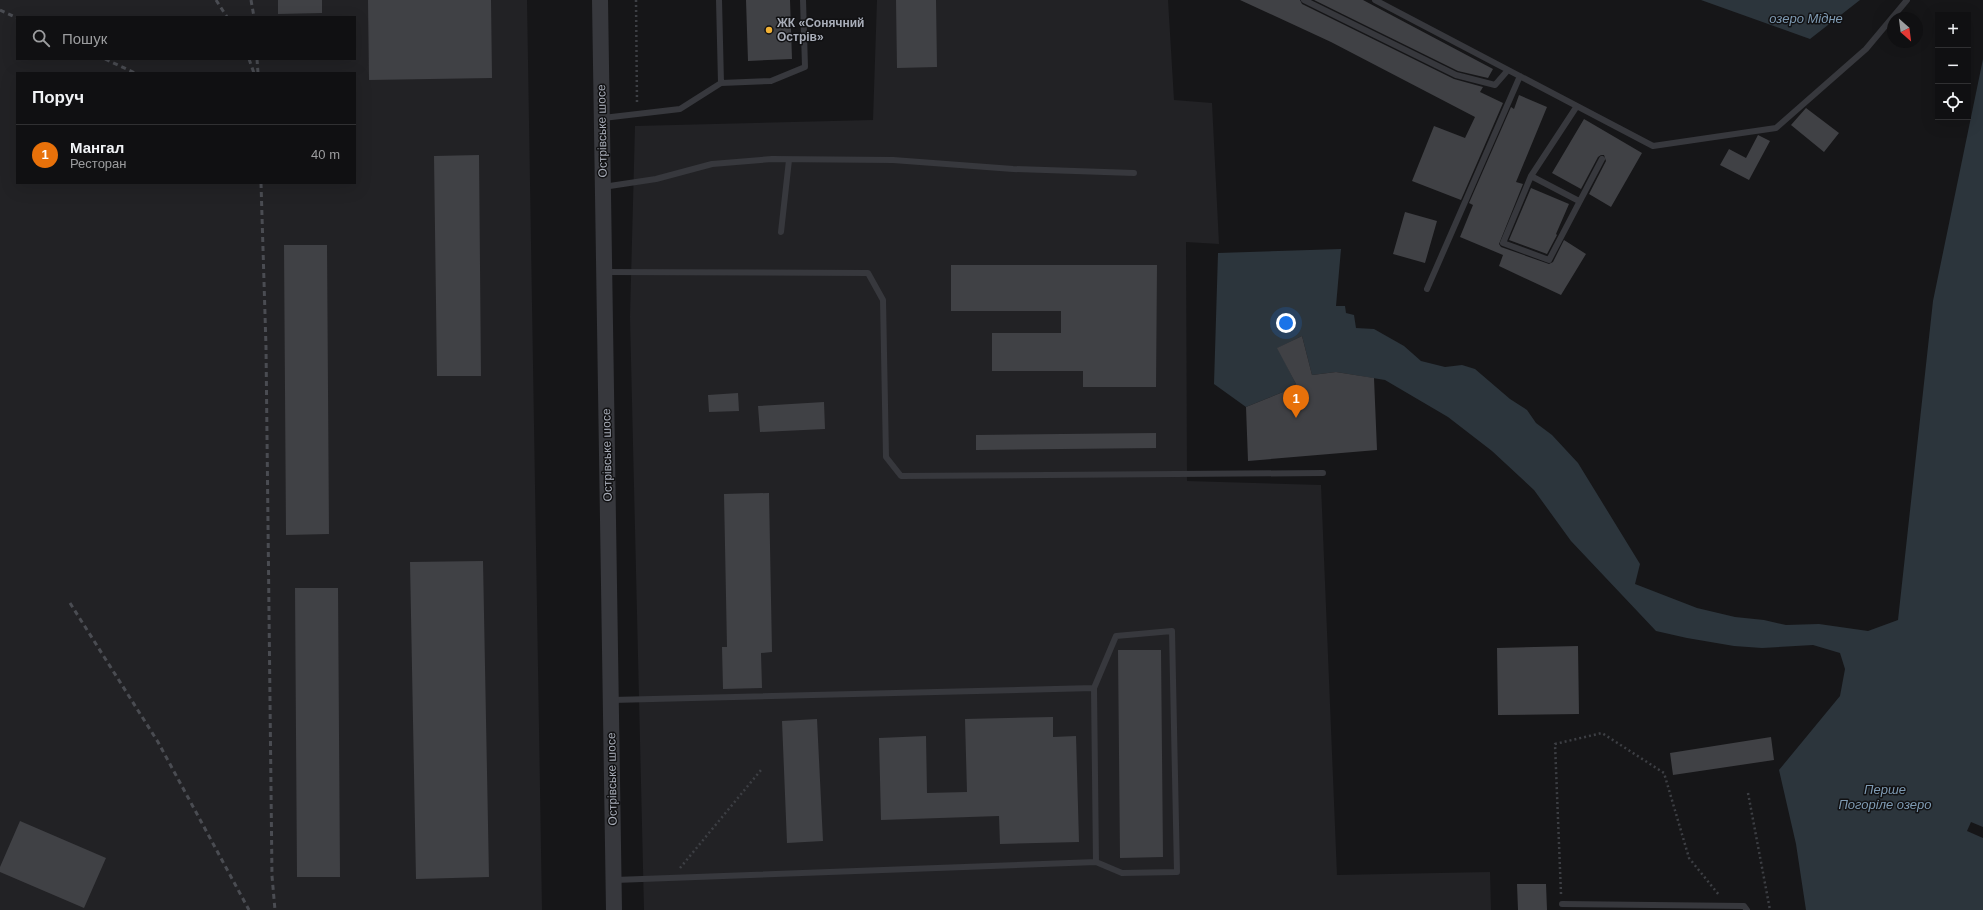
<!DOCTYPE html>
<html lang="uk">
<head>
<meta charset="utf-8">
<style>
  :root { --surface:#101012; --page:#19191b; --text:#f1f3f6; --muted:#9c9d9f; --line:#303032; --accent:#0b8043 }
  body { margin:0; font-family:Arial,sans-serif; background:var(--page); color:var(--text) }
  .controls { position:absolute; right:12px; top:12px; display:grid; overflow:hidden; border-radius:0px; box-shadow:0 4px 16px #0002 }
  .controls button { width:36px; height:36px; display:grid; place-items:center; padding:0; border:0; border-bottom:1px solid var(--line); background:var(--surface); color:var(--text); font:20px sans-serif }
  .compass { position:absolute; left:1887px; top:12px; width:36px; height:36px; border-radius:50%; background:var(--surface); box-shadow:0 4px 16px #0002; rotate:152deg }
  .you { position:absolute; left:1286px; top:323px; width:14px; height:14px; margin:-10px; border:3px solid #fff; border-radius:50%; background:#1a73e8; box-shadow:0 0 0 6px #1a73e833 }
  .badge { display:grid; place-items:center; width:26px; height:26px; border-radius:50%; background:var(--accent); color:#fff; font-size:13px; font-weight:700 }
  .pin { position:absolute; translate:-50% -33px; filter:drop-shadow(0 1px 2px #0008) }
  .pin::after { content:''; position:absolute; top:21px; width:14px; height:12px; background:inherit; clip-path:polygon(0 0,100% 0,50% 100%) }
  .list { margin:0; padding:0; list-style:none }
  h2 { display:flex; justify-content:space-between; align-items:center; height:52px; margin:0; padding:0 16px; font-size:17px }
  h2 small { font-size:13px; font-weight:400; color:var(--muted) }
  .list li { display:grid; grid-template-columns:26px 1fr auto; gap:12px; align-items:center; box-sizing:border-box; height:60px; padding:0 16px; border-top:1px solid var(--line) }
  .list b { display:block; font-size:15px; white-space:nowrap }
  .list p { margin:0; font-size:13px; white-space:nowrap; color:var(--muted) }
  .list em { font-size:13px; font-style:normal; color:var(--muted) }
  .icon { flex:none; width:22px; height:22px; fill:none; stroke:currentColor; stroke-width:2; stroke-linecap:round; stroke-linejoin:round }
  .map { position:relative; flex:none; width:1983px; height:910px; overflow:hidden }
  .search { position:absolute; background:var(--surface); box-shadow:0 4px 16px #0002; left:16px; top:16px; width:340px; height:44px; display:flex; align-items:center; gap:10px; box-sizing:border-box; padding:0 14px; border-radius:0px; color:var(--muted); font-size:15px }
  .panel { position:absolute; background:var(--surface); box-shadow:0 4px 16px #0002; left:16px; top:72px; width:340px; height:112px; border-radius:0px }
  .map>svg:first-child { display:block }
</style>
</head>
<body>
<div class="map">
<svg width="1983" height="910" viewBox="0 0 1983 910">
  <rect width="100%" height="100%" fill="#161618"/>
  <path fill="#222225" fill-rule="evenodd" d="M0,0H527L542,910H0ZM17,17H355V59H17ZM17,73H355V183H17Z
    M877,0H1168L1174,100L1212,103L1219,244L1186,242L1187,481L1321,485L1337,875L1490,872L1491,910H644L630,317L635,126L873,120Z"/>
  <path fill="#2c353c" d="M1701,0H1860L1810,39Z
    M1983,59V910H1806L1796,844L1779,770L1840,696L1845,669L1840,653L1813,645L1762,648L1734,646L1687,638L1656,631L1571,541L1534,490L1492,451L1448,417L1385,380L1336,372L1312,375L1302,336L1278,348L1296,384L1283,392L1246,407L1214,384L1218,253L1341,249L1336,306H1345L1346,313L1354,315L1356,328L1374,329L1404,346L1421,361L1445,367L1462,365L1475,369L1510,399L1527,410L1536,423L1552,435L1578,463L1640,564L1635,584L1697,608L1735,617L1764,620L1786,625L1819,624L1868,631L1898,620L1933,301Z"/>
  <path fill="#161618" d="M1971,822L1983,827V838L1967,831Z"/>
  <path fill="#404145" d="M278,0H322V13L278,14Z
    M368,0H491L492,78L369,80Z
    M746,0H790L792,59L748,61Z
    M896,0H936L937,67L897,68Z
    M1240,0H1300L1302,4L1454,79L1483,87L1480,92L1503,103L1461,200L1412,181L1434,126L1465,138L1475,117L1331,42Z
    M1314,0H1363L1493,69L1488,78L1458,71Z
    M1519,95L1547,107L1516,182L1523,184L1499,244L1501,247L1549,264L1553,262L1564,240L1586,254L1561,295L1499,266L1503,255L1460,237L1473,205L1469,203L1511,107L1514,109Z
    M1806,108L1839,133L1824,152L1791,125Z
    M1584,119L1642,153L1611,207L1589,194L1606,161L1604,155H1601L1598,157L1581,189L1552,173Z
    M1758,135L1770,141L1749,180L1720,165L1729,149L1746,158Z
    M479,155L481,376H437L434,156Z
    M1531,188L1569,204L1556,234L1557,235L1547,254L1509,240Z
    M1405,212L1437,221L1425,263L1393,254Z
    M284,245H327L329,534L286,535Z
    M951,265H1157L1156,387H1083V371H992V333H1061V311H951Z
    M1302,336L1312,375L1336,372L1374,378L1377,450L1248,461L1246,407L1283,392L1296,384L1277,348Z
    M738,393L739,411L709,412L708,395Z
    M824,402L825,429L760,432L758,406Z
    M1156,433V448L976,450V435Z
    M769,493L772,652L761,653L762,688L723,689L722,647H727L724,494Z
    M483,561L489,877L416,879L410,562Z
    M295,588H338L340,877H297Z
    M1578,646L1579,714L1498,715L1497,648Z
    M1118,650H1161L1163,857L1120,858Z
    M1053,717V737L1076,736L1079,842L1000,844L999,816L881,820L879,738L926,736L927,793L967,792L965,719Z
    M817,719L823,841L787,843L782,721Z
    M1771,737L1774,760L1673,775L1670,753Z
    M20,821L106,858L84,908L0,872V867Z
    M1517,884H1546L1547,910H1518Z"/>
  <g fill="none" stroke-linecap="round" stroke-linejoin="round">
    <path stroke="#3d3f44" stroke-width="2.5" stroke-dasharray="2 3" stroke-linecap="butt" d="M636,0L637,103
      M1748,793L1770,910
      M680,868L761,770
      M1561,894L1555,744L1602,733L1664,773L1689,858L1719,895"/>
    <path stroke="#37383d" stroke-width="6" d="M719,0L721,83
      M1304,0L1456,75L1495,85L1508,70
      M1375,0L1653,146L1776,128L1866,49L1907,0
      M1577,106L1531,176L1579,201
      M603,118L680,109L721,83L771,81L805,67L803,0
      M1531,176L1503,243L1549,260L1602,159
      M603,187L656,179L712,164L772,159L893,160L1013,169L1134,173
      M781,232L789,160
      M604,272L868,273L883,300L886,457L901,476L1323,473
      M1427,289L1520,76
      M1094,688L1116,636L1172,631L1177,872L1122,873L1096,862
      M612,700L1094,688L1096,862L615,880
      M1562,904L1744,906L1747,910"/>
    <path stroke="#37383d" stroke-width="16" d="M600,0L614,910"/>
    <path stroke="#4a4c52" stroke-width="3" stroke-dasharray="5 4" stroke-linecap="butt" d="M216,0L227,17
      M251,0L254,17
      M0,10L17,18
      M105,59L135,73
      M249,59L254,73
      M257,59L258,73
      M261,183L266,347L272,876L275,910
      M70,603L158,742L249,910"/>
  </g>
  <circle fill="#f2b134" stroke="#111113" stroke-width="1.5" cx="769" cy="30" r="4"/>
  <g text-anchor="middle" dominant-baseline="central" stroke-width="3" stroke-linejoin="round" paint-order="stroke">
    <g font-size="12" font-weight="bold" fill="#a8adb8" stroke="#111113" text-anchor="start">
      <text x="777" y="23">ЖК «Сонячний<tspan x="777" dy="14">Острів»</tspan></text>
    </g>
    <g font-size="12" fill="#a8adb8" stroke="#111113">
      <text transform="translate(602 131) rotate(-91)">Острівське шосе</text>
      <text transform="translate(607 455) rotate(-91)">Острівське шосе</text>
      <text transform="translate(612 779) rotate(-91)">Острівське шосе</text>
    </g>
    <g font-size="13" font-style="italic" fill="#7f9bb3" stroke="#111113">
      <text x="1806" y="18">озеро Мідне</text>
      <text x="1885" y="789">Перше<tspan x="1885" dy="15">Погоріле озеро</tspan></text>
    </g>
  </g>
</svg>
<div class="controls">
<button>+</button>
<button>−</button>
<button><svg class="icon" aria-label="locate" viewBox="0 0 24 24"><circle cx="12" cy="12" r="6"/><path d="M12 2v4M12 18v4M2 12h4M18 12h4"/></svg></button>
</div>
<svg class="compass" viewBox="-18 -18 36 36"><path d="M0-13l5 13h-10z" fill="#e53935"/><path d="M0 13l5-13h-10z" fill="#9c9d9f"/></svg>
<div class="you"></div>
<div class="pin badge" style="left:1296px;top:418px;background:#e8710a">1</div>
<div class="search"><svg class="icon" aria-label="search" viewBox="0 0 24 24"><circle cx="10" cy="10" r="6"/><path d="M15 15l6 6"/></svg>Пошук</div>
<section class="panel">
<h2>Поруч<small></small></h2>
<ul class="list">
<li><span class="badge" style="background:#e8710a">1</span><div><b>Мангал</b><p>Ресторан</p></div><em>40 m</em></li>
</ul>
</section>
</div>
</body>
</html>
